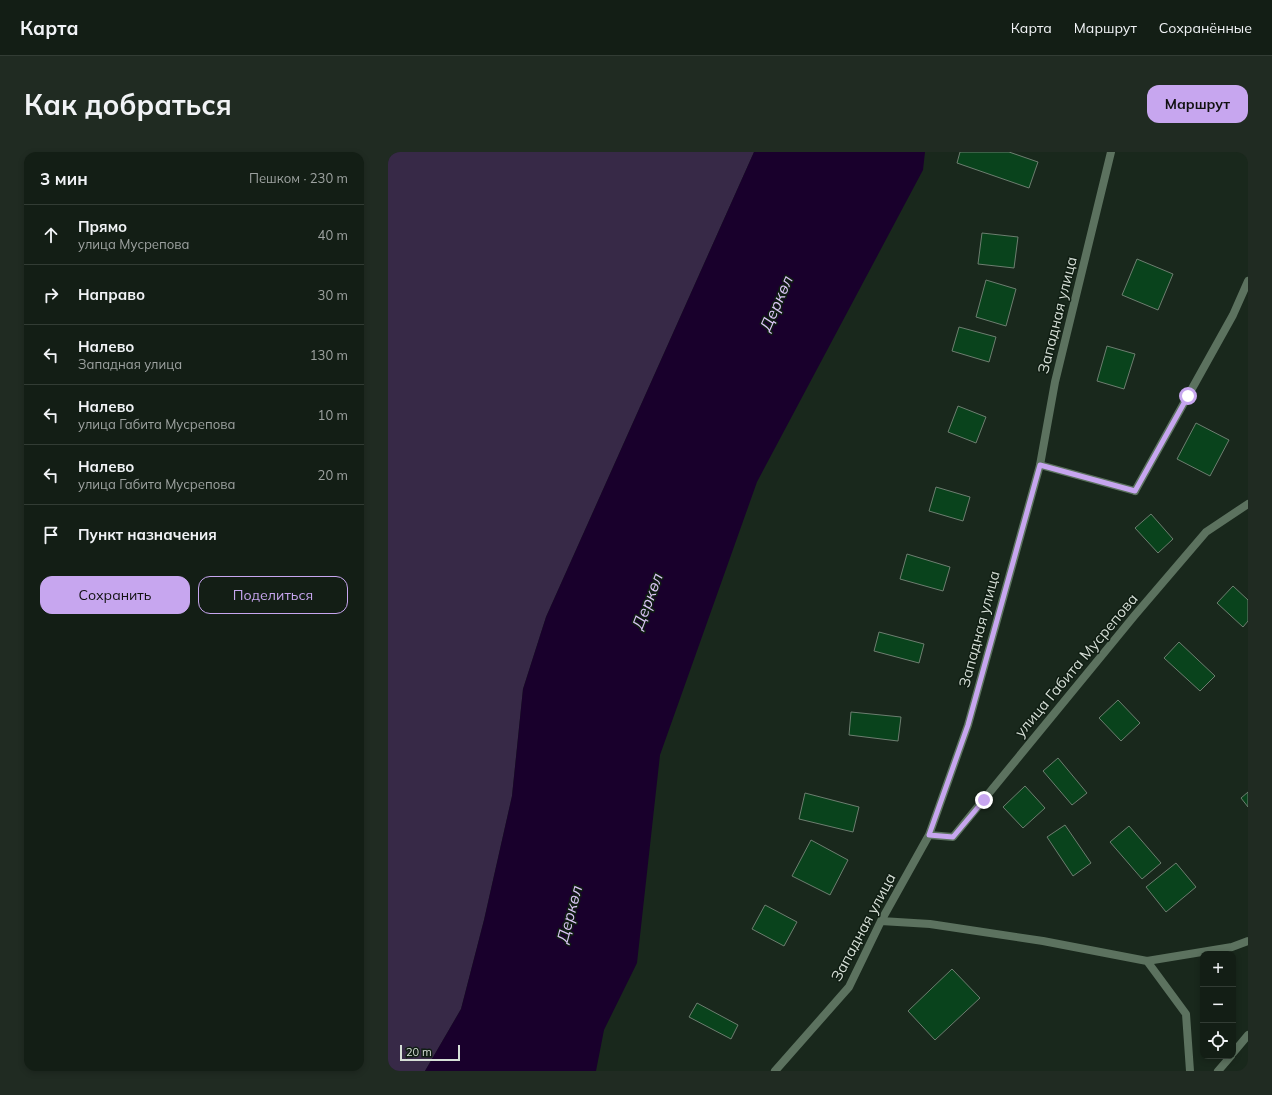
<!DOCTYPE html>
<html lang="ru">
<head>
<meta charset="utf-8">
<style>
  :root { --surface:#131e15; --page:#202b22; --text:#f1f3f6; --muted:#9da2a0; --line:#323c34; --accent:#c7a6ef }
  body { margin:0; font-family:Mulish,sans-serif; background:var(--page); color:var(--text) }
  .controls { position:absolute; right:12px; bottom:12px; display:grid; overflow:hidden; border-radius:8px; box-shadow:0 2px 6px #0003 }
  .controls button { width:36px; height:36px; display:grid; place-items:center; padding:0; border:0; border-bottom:1px solid var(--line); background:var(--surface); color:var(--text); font:20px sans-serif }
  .scale { position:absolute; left:12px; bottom:10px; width:60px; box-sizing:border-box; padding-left:4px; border:2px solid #d6dfd7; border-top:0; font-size:11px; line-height:14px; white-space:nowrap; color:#d6dfd7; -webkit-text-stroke:3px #101e13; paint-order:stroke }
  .stop { position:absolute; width:12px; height:12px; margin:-9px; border:3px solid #c7a6ef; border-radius:50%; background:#fff }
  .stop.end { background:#c7a6ef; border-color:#fff; box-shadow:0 1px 4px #0008 }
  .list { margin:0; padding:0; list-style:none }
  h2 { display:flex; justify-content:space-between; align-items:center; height:52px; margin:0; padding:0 16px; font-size:17px }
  h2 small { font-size:13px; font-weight:400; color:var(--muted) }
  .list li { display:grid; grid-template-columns:26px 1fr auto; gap:12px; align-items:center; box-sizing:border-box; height:60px; padding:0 16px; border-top:1px solid var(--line) }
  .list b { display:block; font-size:15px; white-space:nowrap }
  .list p { margin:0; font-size:13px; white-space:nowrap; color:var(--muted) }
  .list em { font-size:13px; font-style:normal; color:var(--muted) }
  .actions { display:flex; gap:8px; padding:12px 16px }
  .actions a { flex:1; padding:9px 0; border:1px solid var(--accent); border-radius:12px; text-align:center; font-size:14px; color:var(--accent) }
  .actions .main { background:var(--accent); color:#111 }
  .icon { flex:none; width:22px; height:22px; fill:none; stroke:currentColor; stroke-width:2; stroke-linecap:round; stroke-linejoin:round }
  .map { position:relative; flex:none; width:860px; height:919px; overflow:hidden; border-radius:12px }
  header { display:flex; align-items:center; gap:24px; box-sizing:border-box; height:56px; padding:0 20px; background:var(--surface); border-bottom:1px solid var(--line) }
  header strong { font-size:19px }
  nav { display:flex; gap:22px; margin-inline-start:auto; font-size:14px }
  .intro { display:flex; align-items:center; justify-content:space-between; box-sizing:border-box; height:96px; padding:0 24px }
  h1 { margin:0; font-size:28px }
  .button { padding:10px 18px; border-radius:12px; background:var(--accent); color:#111; font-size:14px; font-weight:700 }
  main { display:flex; gap:24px; padding:0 24px }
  aside { flex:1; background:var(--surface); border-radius:12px; box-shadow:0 2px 6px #0003 }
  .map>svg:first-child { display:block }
</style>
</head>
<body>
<header>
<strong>Карта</strong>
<nav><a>Карта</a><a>Маршрут</a><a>Сохранённые</a></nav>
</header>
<div class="intro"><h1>Как добраться</h1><a class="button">Маршрут</a></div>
<main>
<aside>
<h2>3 мин<small>Пешком · 230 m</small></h2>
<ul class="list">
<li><svg class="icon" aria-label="ahead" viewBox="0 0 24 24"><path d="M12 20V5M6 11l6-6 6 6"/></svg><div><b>Прямо</b><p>улица Мусрепова</p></div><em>40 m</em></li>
<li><svg class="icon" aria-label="right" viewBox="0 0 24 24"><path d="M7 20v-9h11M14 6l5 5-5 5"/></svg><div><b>Направо</b></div><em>30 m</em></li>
<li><svg class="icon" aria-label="left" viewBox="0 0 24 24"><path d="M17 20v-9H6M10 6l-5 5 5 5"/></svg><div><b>Налево</b><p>Западная улица</p></div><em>130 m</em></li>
<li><svg class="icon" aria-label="left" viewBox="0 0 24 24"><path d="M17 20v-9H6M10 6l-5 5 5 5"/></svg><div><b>Налево</b><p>улица Габита Мусрепова</p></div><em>10 m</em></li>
<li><svg class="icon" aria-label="left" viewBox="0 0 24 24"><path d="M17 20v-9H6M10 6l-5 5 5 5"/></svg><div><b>Налево</b><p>улица Габита Мусрепова</p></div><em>20 m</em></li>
<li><svg class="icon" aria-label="arrive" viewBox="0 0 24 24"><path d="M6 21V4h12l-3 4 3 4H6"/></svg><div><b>Пункт назначения</b></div></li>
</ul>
<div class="actions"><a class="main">Сохранить</a><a>Поделиться</a></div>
</aside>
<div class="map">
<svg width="860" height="919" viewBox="0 0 860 919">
  <rect width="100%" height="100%" fill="#19281c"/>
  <path fill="#372947" d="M0,0H366L158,465L135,537L124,644L96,768L73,857L37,919H0Z"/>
  <path fill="#19002c" d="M366,0H537L535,18L369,330L272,603L249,811L216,878L208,919H37L73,857L96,768L124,644L135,537L158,465Z"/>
  <path fill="#09431c" stroke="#6d7e70" d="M572,0H621L650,10L641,36L569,11Z
    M594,81L630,85L626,116L590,112Z
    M749,107L785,122L770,158L734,143Z
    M598,128L628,137L618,174L588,165Z
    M571,175L608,185L601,210L564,199Z
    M719,194L747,202L736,237L709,229Z
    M570,254L598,265L588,291L560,280Z
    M808,271L841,288L822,324L789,307Z
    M548,335L582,345L575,369L541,359Z
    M763,362L785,387L770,401L747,376Z
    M519,402L562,415L555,439L512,427Z
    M845,434L860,448V469L855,475L829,451Z
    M491,480L536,492L531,511L486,499Z
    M791,490L827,524L812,539L776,506Z
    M730,548L752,571L733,589L711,566Z
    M463,560L513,565L510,589L461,583Z
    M670,606L699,641L684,653L655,619Z
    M637,634L657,656L635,676L615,655Z
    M860,640V655L853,646Z
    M417,641L471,655L465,680L411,667Z
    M677,673L703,711L685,724L659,685Z
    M741,674L773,711L754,727L722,690Z
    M423,688L460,708L442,743L404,724Z
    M788,711L808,735L778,760L758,735Z
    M377,753L409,770L396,794L364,777Z
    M564,817L592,846L547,888L520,859Z
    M309,851L350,873L343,887L301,865Z"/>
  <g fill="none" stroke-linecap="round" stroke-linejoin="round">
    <path stroke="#5c725f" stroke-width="8" d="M652,313L747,339"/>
    <path stroke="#5c725f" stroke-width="8" d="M747,339L845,163L860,129
      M541,683L565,685L747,463L818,380L860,352
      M493,769L542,772L655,789L759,809
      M845,901L860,883
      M387,919L461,835L493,769L541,683L580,573L652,313L667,230L723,0
      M802,919L798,862L759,809L844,795L860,789
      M830,919L843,904"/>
  </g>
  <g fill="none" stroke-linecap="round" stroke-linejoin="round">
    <path stroke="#c7a6ef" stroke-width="5" d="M596,648L565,685L541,683L580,573L652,313L747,339L800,244"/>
  </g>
  <g text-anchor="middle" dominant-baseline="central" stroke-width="3" stroke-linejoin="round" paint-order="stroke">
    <g font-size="15" fill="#d6dfd7" stroke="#101e13">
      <text transform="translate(669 163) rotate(-76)">Западная улица</text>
      <text transform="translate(591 477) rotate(-75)">Западная улица</text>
      <text transform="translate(688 513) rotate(-50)">улица Габита Мусрепова</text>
      <text transform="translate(475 775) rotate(-62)">Западная улица</text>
    </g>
    <g font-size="16" font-style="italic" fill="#dbc5f6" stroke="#101e13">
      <text transform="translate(388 151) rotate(-66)">Деркөл</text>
      <text transform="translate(259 449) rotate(-69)">Деркөл</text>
      <text transform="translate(181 762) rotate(-75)">Деркөл</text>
    </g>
  </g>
</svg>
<div class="controls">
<button>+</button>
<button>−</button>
<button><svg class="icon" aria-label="locate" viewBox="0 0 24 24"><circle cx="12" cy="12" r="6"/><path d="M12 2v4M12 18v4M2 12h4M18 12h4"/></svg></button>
</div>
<div class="scale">20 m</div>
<div class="stop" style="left:800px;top:244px"></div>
<div class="stop end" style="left:596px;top:648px"></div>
</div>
</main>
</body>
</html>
